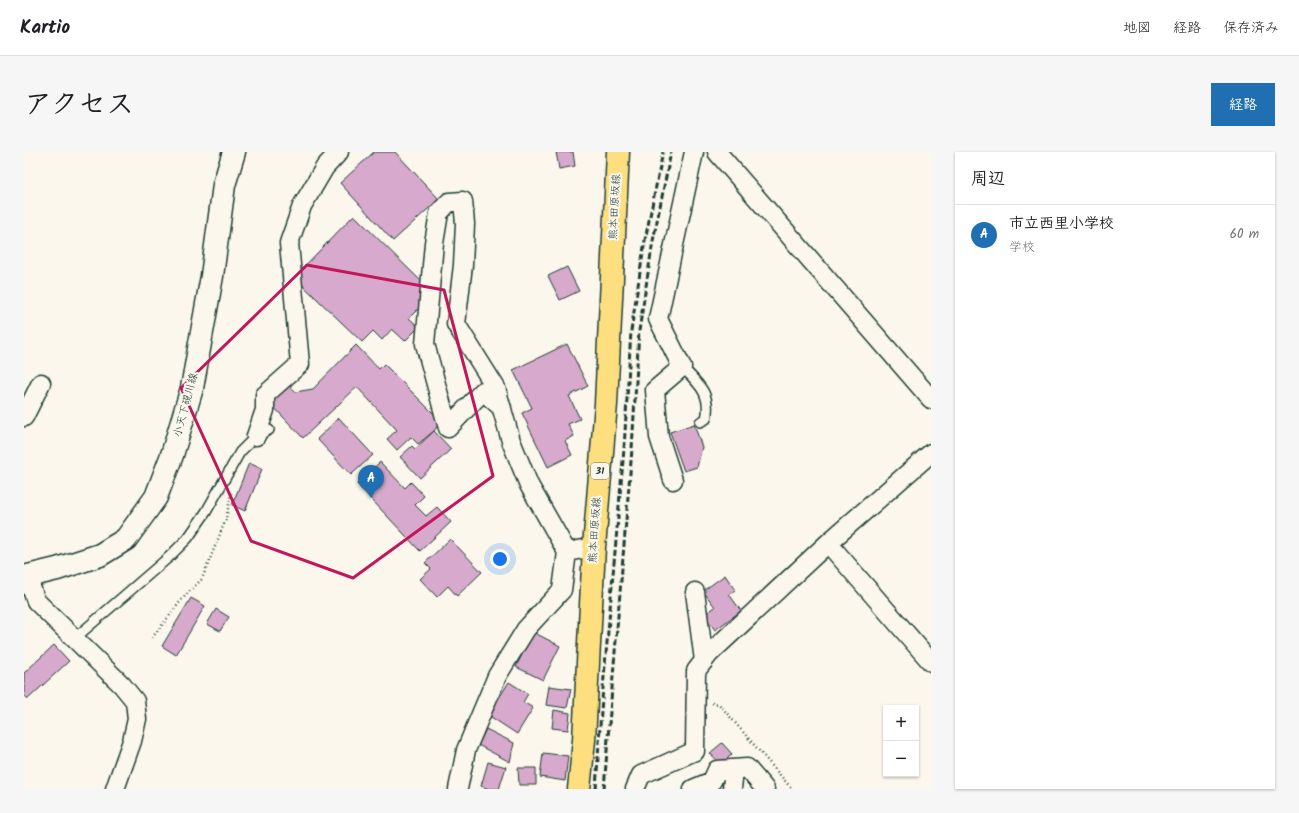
<!DOCTYPE html>
<html lang="ja">
<head>
<meta charset="utf-8">
<style>
  :root { --surface:#fff; --page:#f6f6f6; --text:#202124; --muted:#757577; --line:#e0e0e0; --accent:#1f6fb2 }
  body { margin:0; font-family:Kalam,"Klee One",sans-serif; background:var(--page); color:var(--text) }
  .controls { position:absolute; right:12px; bottom:12px; display:grid; overflow:hidden; border-radius:0px; box-shadow:0 1px 3px #0004 }
  .controls button { width:36px; height:36px; display:grid; place-items:center; padding:0; border:0; border-bottom:1px solid var(--line); background:var(--surface); color:var(--text); font:20px sans-serif }
  .you { position:absolute; left:476px; top:407px; width:14px; height:14px; margin:-10px; border:3px solid #fff; border-radius:50%; background:#1a73e8; box-shadow:0 0 0 6px #1a73e833 }
  .badge { display:grid; place-items:center; width:26px; height:26px; border-radius:50%; background:var(--accent); color:#fff; font-size:13px; font-weight:700 }
  .pin { position:absolute; translate:-50% -33px; filter:drop-shadow(0 1px 2px #0008) }
  .pin::after { content:''; position:absolute; top:21px; width:14px; height:12px; background:inherit; clip-path:polygon(0 0,100% 0,50% 100%) }
  .list { margin:0; padding:0; list-style:none }
  h2 { display:flex; justify-content:space-between; align-items:center; height:52px; margin:0; padding:0 16px; font-size:17px }
  h2 small { font-size:13px; font-weight:400; color:var(--muted) }
  .list li { display:grid; grid-template-columns:26px 1fr auto; gap:12px; align-items:center; box-sizing:border-box; height:60px; padding:0 16px; border-top:1px solid var(--line) }
  .list b { display:block; font-size:15px; white-space:nowrap }
  .list p { margin:0; font-size:13px; white-space:nowrap; color:var(--muted) }
  .list em { font-size:13px; font-style:normal; color:var(--muted) }
  .map { position:relative; flex:none; width:907px; height:637px; overflow:hidden; border-radius:0px }
  header { display:flex; align-items:center; gap:24px; box-sizing:border-box; height:56px; padding:0 20px; background:var(--surface); border-bottom:1px solid var(--line) }
  header strong { font-size:19px }
  nav { display:flex; gap:22px; margin-inline-start:auto; font-size:14px }
  .intro { display:flex; align-items:center; justify-content:space-between; box-sizing:border-box; height:96px; padding:0 24px }
  h1 { margin:0; font-size:28px }
  .button { padding:10px 18px; border-radius:0px; background:var(--accent); color:#fff; font-size:14px; font-weight:700 }
  main { display:flex; gap:24px; padding:0 24px }
  aside { flex:1; background:var(--surface); border-radius:0px; box-shadow:0 1px 3px #0004 }
  .map>svg:first-child { display:block }
</style>
</head>
<body>
<header>
<strong>Kartio</strong>
<nav><a>地図</a><a>経路</a><a>保存済み</a></nav>
</header>
<div class="intro"><h1>アクセス</h1><a class="button">経路</a></div>
<main>
<div class="map">
<svg width="907" height="637" viewBox="0 0 907 637">
  <rect width="100%" height="100%" fill="#fbf7ec"/>
  <filter id="ink" filterUnits="userSpaceOnUse"><feTurbulence type="fractalNoise" baseFrequency=".025" numOctaves="2"/><feDisplacementMap in="SourceGraphic" scale="8" xChannelSelector="R" yChannelSelector="G"/><feConvolveMatrix kernelMatrix="1 2 1 2 8 2 1 2 1" color-interpolation-filters="sRGB"/></filter>
  <g filter="url(#ink)">
    <path fill="#d7a9cc" stroke="#1f3d34" d="M350,0H371L415,47L369,89L316,31Z
      M532,0H549L551,14L535,17Z
      M330,63L402,134L394,142L402,149L385,166L395,175L381,189L368,177L358,188L349,179L338,190L270,125Z
      M543,115L555,139L536,148L524,124Z
      M543,192L564,234L545,244L556,267L544,272L550,284L541,289L548,303L524,315L498,261L508,256L489,218Z
      M332,193L355,217L360,212L417,269L410,279L394,292L387,285L373,298L363,287L373,278L333,235L279,286L246,251L265,233L271,240L289,237Z
      M315,266L349,303L327,323L293,287Z
      M670,272L678,295L673,315L660,319L646,280Z
      M410,279L427,297L396,326L376,305L388,294L391,297Z
      M356,310L381,336L387,330L400,344L391,353L402,364L413,355L427,370L396,399L333,332Z
      M225,311L238,317L221,359L208,353Z
      M426,387L458,420L433,444L424,434L413,445L396,427L407,417L401,411Z
      M701,423L711,438L705,442L717,459L691,478L680,463L691,455L679,439Z
      M167,446L181,454L152,503L138,494Z
      M192,457L205,465L196,479L183,472Z
      M509,480L536,494L519,528L492,515Z
      M30,493L45,509L4,547L0,543V521Z
      M485,530L504,542L499,550L509,556L493,582L464,563Z
      M525,534L547,537L543,556L522,553Z
      M530,558L546,561L544,578L528,576Z
      M462,577L490,591L486,610L454,593Z
      M698,591L708,602L697,613L686,601Z
      M519,601L544,604L541,629L516,625Z
      M464,610L482,615L475,637H465L457,634Z
      M494,616H512V633H495Z"/>
    <g fill="none" stroke-linecap="round" stroke-linejoin="round">
      <defs>
        <path id="service" d="M658,215C674,231 688,242 682,267L676,270
          M50,487L145,405L164,386L182,360L216,300L232,284L245,278"/>
        <path id="minor" d="M693,0L907,247
          M0,265L17,231
          M424,276L401,192L410,91L415,61L425,50L439,49L441,72L439,113L432,172L472,236L487,289L505,333L543,400L570,395
          M424,276L459,239L478,256
          M232,284L241,258V243L276,212L265,91L278,54L301,15L315,0
          M649,328L635,285L631,238L658,215L634,167L670,0
          M804,391L907,510
          M3,424L12,449L98,533L111,549L113,567L108,589L91,637
          M671,440L680,509
          M434,637L442,598L473,524L502,477L538,438L543,400
          M611,637L617,623L671,599L672,519L685,502L804,391L907,301
          M669,637L688,629L693,618L723,616L741,637
          M708,637L710,617"/>
        <path id="secondary" d="M0,425L33,417L76,403L102,387L132,345L148,303L168,236L188,124L200,33L210,0"/>
        <path id="primary" d="M555,637L560,588L570,395L582,252L594,0"/>
      </defs>
      <use href="#service" stroke="#1f3d34" stroke-width="12"/>
      <use href="#minor" stroke="#1f3d34" stroke-width="21"/>
      <use href="#secondary" stroke="#1f3d34" stroke-width="25"/>
      <use href="#primary" stroke="#1f3d34" stroke-width="25"/>
      <path stroke="#1f3d34" stroke-width="2.5" stroke-dasharray="1 3" stroke-linecap="butt" d="M128,486L159,446L178,427L202,367L207,341
        M688,551L695,552L768,637"/>
      <use href="#service" stroke="#fbf7ec" stroke-width="9"/>
      <use href="#minor" stroke="#fbf7ec" stroke-width="18"/>
      <use href="#secondary" stroke="#fbf7ec" stroke-width="22"/>
      <use href="#primary" stroke="#fedf80" stroke-width="22"/>
      <path stroke="#1f3d34" stroke-width="3" stroke-dasharray="6 3" stroke-linecap="butt" d="M572,637L577,559L600,297L607,179L621,88L639,0
        M580,637L586,560L608,297L615,179L629,89L647,0"/>
    </g>
  </g>
  <path fill="none" stroke="#c2185b" stroke-width="3" stroke-linejoin="round" d="M283,113L420,138L469,324L329,426L227,389L157,236Z"/>
  <g text-anchor="middle" dominant-baseline="central" stroke-width="4" stroke-linejoin="round" paint-order="stroke">
    <rect fill="#fbf7ec" stroke="#61756b" stroke-width="1" x="567" y="311" width="18" height="16" rx="3"/>
    <g font-size="10" font-weight="bold" fill="#1f3d34">
      <text x="576" y="319">31</text>
    </g>
    <g font-size="11" fill="#1f3d34" stroke="#fbf7ec">
      <text transform="translate(591 55) rotate(-87)">熊本田原坂線</text>
      <text transform="translate(162 253) rotate(-75)">小天下硯川線</text>
      <text transform="translate(571 378) rotate(-86)">熊本田原坂線</text>
    </g>
  </g>
</svg>
<div class="controls">
<button>+</button>
<button>−</button>
</div>
<div class="you"></div>
<div class="pin badge" style="left:347px;top:346px">A</div>
</div>
<aside>
<h2>周辺<small></small></h2>
<ul class="list">
<li><span class="badge">A</span><div><b>市立西里小学校</b><p>学校</p></div><em>60 m</em></li>
</ul>
</aside>
</main>
</body>
</html>
